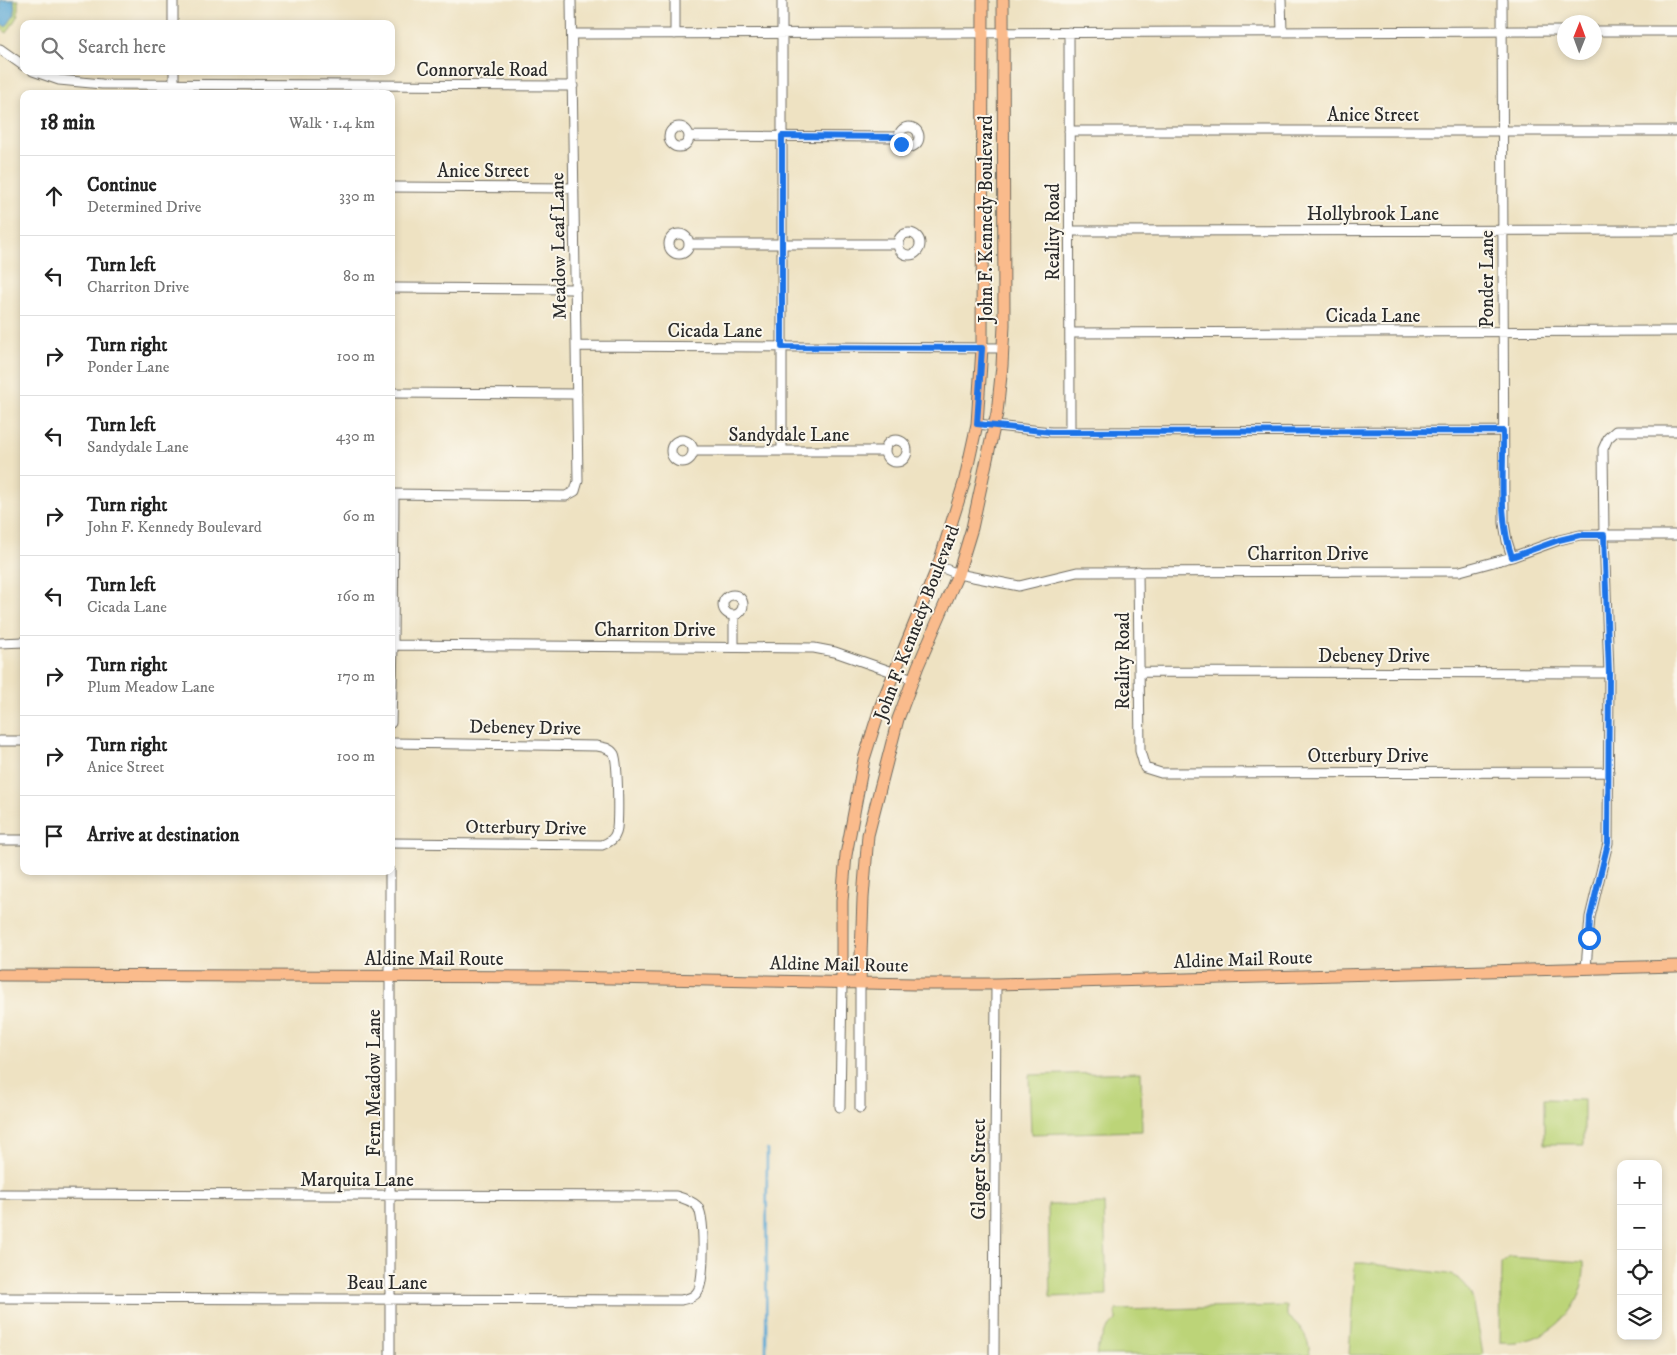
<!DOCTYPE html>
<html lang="en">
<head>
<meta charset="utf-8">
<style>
  :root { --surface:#fff; --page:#f6f6f6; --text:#222; --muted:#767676; --line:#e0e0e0 }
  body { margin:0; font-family:"IM FELL DW Pica",serif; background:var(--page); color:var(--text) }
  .controls { position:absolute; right:15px; bottom:15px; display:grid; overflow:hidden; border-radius:10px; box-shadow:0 2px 8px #0003 }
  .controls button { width:45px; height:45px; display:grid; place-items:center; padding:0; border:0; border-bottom:1px solid var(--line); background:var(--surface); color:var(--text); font:25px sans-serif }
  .compass { position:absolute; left:1557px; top:15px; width:45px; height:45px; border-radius:50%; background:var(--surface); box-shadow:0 2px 8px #0003; rotate:1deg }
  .stop { position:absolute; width:15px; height:15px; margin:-11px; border:4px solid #1a73e8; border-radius:50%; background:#fff }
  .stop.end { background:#1a73e8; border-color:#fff; box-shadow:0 1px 5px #0008 }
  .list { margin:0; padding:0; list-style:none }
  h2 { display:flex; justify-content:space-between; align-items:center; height:65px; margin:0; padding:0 20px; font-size:21px }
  h2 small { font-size:16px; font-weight:400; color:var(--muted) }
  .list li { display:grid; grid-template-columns:32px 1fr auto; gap:15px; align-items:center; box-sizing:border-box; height:80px; padding:0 20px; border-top:1px solid var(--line) }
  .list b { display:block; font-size:19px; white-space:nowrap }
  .list p { margin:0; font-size:16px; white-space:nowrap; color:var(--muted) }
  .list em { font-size:16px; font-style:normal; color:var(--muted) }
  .icon { flex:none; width:28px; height:28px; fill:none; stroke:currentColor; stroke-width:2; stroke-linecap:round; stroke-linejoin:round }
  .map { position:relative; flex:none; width:1677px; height:1355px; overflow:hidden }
  .search { position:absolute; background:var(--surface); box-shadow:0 2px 8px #0003; left:20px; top:20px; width:375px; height:55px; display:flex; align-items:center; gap:12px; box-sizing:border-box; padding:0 18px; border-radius:10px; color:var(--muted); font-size:19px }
  .panel { position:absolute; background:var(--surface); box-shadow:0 2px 8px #0003; left:20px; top:90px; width:375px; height:785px; border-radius:10px }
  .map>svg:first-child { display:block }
</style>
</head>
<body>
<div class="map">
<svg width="1677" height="1355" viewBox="0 0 1677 1355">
  <rect width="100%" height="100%" fill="#fbf7ec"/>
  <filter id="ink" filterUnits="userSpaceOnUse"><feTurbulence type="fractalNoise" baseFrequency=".02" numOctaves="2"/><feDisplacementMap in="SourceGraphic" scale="10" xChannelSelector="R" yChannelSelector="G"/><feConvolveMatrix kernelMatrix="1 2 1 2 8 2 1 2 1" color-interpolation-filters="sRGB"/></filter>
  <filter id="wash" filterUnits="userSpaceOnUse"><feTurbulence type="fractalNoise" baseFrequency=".0096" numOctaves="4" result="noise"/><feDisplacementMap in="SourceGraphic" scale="20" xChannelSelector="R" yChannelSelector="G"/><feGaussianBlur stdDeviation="1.12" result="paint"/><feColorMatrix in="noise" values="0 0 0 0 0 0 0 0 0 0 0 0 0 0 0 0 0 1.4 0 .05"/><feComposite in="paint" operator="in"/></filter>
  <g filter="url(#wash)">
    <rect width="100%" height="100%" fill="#eee2c2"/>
    <path fill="#bcd478" stroke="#748052" d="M0,0H18V15L7,33L0,28Z
      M1141,1072L1142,1131L1031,1134L1029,1075Z
      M1544,1099L1584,1100V1144H1544Z
      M1104,1204L1107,1295L1050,1297L1048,1205Z
      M1510,1257L1584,1262C1587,1309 1546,1347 1500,1342L1501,1264Z
      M1355,1263H1364L1448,1274C1471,1281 1473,1299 1477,1320C1479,1332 1481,1343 1483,1355H1349Z
      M1287,1306V1316C1301,1325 1309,1338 1310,1355H1096C1099,1340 1105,1330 1116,1320V1310Z"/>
    <path fill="#5ba8d4" stroke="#436a80" d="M0,0H14L15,14L6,27L0,23Z"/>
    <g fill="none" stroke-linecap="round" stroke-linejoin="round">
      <path stroke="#5ba8d4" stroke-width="2.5" d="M766,1355L767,1150"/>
    </g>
  </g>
  <g filter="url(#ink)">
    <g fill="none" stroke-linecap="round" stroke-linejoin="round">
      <defs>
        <path id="minor" d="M173,0V24
          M675,0V34
          M782,0V450
          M1281,0L1282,31
          M1502,0L1504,523L1507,541L1512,557
          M1594,31H1677
          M1069,32L1070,432
          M572,34L1564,31
          M0,49L24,66
          M33,71L59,80L102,84L573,86
          M174,71V94
          M669 137a10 10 0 1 1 20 0a10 10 0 1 1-20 0Z
          M899 137a10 10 0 1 1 20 0a10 10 0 1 1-20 0Z
          M1069,131H1677
          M690,136L899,137
          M391,187L574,188
          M1069,231L1677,230
          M898 244a11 11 0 1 1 22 0a11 11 0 1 1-22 0Z
          M669 244a10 10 0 1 1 20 0a10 10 0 1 1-20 0Z
          M689,244H899
          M391,288L576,289
          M1070,333L1677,331
          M576,346L1003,348
          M391,393L577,394
          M977,424L1051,432L1503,431
          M885 451a11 11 0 1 1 22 0a11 11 0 1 1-22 0Z
          M671 451a11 11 0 1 1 22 0a11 11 0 1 1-22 0Z
          M693,451H885
          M391,494L566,496L575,491L578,481L571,0
          M938,566L958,574L1019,586L1077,572L1460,571L1512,557L1559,540L1580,535H1677
          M1138,571L1140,751L1145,768L1161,773L1609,772
          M723 605a10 10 0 1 1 20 0a10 10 0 1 1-20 0Z
          M734,616V647
          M0,643L24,642
          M391,645L814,648L835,652L913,679
          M1139,672L1609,673
          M391,723L393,645L394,494
          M0,741H24
          M391,743L597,746C603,747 610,748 614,754C618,761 619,824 616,833C614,840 608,843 602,845L391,843
          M0,840H24
          M1586,968L1590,917L1608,843L1609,673L1604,535L1603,449L1608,438L1616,431H1677
          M840,1107L842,983
          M860,1108V983
          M0,1194L676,1196C683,1198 692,1201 697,1206C706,1215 704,1281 698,1291C694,1298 688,1298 681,1300L0,1298
          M390,1355V871
          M994,1355L996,984"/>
        <path id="major" d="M0,975L561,977L914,984H996L1677,966
          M842,983V901L846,855L864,759L881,705L938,566L964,483L977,424L982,348L983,0
          M860,983L863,898L868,835L898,719L918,666L958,574L972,528L997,413L1002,366L1004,325L1003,0"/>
      </defs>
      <use href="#minor" stroke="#6f6b60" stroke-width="11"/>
      <use href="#major" stroke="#6f6b60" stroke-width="13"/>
      <use href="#minor" stroke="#fff" stroke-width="9"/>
      <use href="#major" stroke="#fabb8c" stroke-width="11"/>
    </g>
  </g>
  <g fill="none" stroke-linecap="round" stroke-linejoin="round" filter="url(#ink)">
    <path stroke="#1a73e8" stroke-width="6" d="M901,144L899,137L782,136V347L982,348L977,424L1051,432L1503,431C1504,472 1498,517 1512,557L1559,540L1580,535H1604L1609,673L1608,843L1590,917L1589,938"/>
  </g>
  <g text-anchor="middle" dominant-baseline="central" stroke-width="4" stroke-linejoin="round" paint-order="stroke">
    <g font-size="19" fill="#2b2b2b" stroke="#fbf7ec">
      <text x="482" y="70">Connorvale Road</text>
      <text x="1373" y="115">Anice Street</text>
      <text x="483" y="171">Anice Street</text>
      <text x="1373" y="214">Hollybrook Lane</text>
      <text transform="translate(986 219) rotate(-90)">John F. Kennedy Boulevard</text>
      <text transform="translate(1053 232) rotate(-90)">Reality Road</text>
      <text transform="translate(559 246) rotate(-91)">Meadow Leaf Lane</text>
      <text transform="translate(1487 279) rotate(-90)">Ponder Lane</text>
      <text x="1373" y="316">Cicada Lane</text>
      <text x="715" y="331">Cicada Lane</text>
      <text x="789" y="435">Sandydale Lane</text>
      <text x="1308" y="554">Charriton Drive</text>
      <text transform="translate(917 623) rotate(-69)">John F. Kennedy Boulevard</text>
      <text x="655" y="630">Charriton Drive</text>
      <text x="1374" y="656">Debeney Drive</text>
      <text transform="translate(1123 661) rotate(-90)">Reality Road</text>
      <text transform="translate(525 728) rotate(1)">Debeney Drive</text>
      <text x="1368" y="756">Otterbury Drive</text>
      <text transform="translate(526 828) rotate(1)">Otterbury Drive</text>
      <text x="434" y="959">Aldine Mail Route</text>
      <text transform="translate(1243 960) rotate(-2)">Aldine Mail Route</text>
      <text transform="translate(839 965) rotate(1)">Aldine Mail Route</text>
      <text transform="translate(374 1083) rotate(-90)">Fern Meadow Lane</text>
      <text transform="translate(979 1169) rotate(-90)">Gloger Street</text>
      <text x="357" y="1180">Marquita Lane</text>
      <text x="387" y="1283">Beau Lane</text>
    </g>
  </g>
</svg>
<div class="controls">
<button>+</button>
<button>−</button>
<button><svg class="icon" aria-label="locate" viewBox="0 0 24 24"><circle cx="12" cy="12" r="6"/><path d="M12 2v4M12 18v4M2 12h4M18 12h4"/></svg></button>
<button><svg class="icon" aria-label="layers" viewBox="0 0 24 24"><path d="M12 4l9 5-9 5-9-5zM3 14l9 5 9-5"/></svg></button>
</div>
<svg class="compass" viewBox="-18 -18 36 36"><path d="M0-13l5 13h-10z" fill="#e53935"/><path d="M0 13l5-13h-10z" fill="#767676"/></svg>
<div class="stop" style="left:1589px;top:938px"></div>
<div class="stop end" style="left:901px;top:144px"></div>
<div class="search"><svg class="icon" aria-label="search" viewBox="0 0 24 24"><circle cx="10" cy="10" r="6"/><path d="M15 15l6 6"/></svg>Search here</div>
<section class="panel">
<h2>18 min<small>Walk · 1.4 km</small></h2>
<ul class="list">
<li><svg class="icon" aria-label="ahead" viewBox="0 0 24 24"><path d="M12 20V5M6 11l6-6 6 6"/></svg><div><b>Continue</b><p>Determined Drive</p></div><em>330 m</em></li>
<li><svg class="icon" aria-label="left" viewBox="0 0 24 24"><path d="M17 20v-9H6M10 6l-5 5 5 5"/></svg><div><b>Turn left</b><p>Charriton Drive</p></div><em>80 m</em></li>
<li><svg class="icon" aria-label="right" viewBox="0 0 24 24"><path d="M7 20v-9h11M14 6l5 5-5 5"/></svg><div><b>Turn right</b><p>Ponder Lane</p></div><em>100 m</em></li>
<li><svg class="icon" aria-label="left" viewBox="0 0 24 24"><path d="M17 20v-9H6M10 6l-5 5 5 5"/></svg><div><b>Turn left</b><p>Sandydale Lane</p></div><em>430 m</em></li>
<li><svg class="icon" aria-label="right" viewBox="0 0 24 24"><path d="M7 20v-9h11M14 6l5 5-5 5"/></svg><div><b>Turn right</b><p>John F. Kennedy Boulevard</p></div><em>60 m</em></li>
<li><svg class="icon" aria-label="left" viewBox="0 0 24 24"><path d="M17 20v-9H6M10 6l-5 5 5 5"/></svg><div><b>Turn left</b><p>Cicada Lane</p></div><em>160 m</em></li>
<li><svg class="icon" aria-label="right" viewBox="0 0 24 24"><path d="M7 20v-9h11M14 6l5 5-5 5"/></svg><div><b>Turn right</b><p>Plum Meadow Lane</p></div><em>170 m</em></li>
<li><svg class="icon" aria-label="right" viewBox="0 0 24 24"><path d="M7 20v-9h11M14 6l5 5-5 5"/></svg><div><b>Turn right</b><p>Anice Street</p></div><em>100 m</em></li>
<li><svg class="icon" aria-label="arrive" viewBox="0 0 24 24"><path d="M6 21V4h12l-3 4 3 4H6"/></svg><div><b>Arrive at destination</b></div></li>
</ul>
</section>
</div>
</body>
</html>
